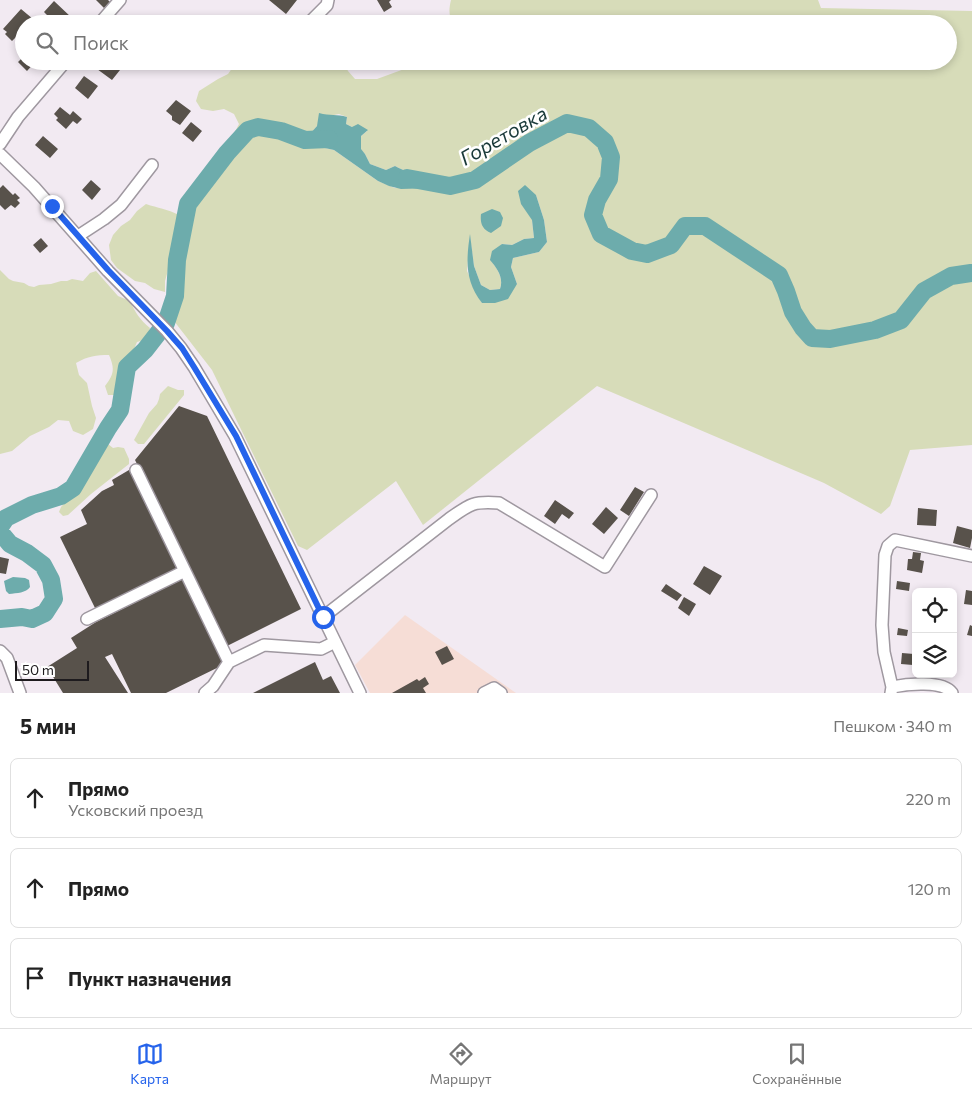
<!DOCTYPE html>
<html lang="ru">
<head>
<meta charset="utf-8">
<style>
  :root { --surface:#fff; --page:#f6f6f6; --text:#222; --muted:#767676; --line:#e0e0e0; --accent:#2563eb }
  body { margin:0; font-family:Commissioner,sans-serif; background:var(--page); color:var(--text) }
  .controls { position:absolute; right:15px; bottom:15px; display:grid; overflow:hidden; border-radius:8px; box-shadow:0 2px 8px #0003 }
  .controls button { width:45px; height:45px; display:grid; place-items:center; padding:0; border:0; border-bottom:1px solid var(--line); background:var(--surface); color:var(--text); font:25px sans-serif }
  .scale { position:absolute; left:15px; bottom:12px; width:74px; box-sizing:border-box; padding-left:5px; border:2px solid #1e1b1e; border-top:0; font-size:14px; line-height:18px; white-space:nowrap; color:#1e1b1e; -webkit-text-stroke:4px #fff; paint-order:stroke }
  .stop { position:absolute; width:15px; height:15px; margin:-11px; border:4px solid #2563eb; border-radius:50%; background:#fff }
  .stop.end { background:#2563eb; border-color:#fff; box-shadow:0 1px 5px #0008 }
  .list { margin:0; padding:0; list-style:none }
  h2 { display:flex; justify-content:space-between; align-items:center; height:65px; margin:0; padding:0 20px; font-size:21px }
  h2 small { font-size:16px; font-weight:400; color:var(--muted) }
  .list li { display:grid; grid-template-columns:32px 1fr auto; gap:15px; align-items:center; box-sizing:border-box; height:80px; margin:0 10px 10px; padding:0 10px; border:1px solid var(--line); border-radius:8px }
  .list b { display:block; font-size:19px; white-space:nowrap }
  .list p { margin:0; font-size:16px; white-space:nowrap; color:var(--muted) }
  .list em { font-size:16px; font-style:normal; color:var(--muted) }
  .icon { flex:none; width:28px; height:28px; fill:none; stroke:currentColor; stroke-width:2; stroke-linecap:round; stroke-linejoin:round }
  .map { position:relative; flex:none; width:972px; height:693px; overflow:hidden }
  .search { position:absolute; background:var(--surface); box-shadow:0 2px 8px #0003; left:15px; right:15px; top:15px; height:55px; display:flex; align-items:center; gap:12px; box-sizing:border-box; padding:0 18px; border-radius:28px; color:var(--muted); font-size:19px }
  .sheet { height:335px; background:var(--surface) }
  nav { display:flex; justify-content:space-around; align-items:center; box-sizing:border-box; height:70px; border-top:1px solid var(--line); background:var(--surface); font-size:14px; color:var(--muted) }
  nav a { display:grid; justify-items:center; gap:2px }
  nav .on { color:var(--accent) }
  .map>svg:first-child { display:block }
</style>
</head>
<body>
<div class="map">
<svg width="972" height="693" viewBox="0 0 972 693">
  <rect width="100%" height="100%" fill="#f2eaf2"/>
  <path fill="#f6ddd6" d="M405,615L516,693H370L355,665Z"/>
  <path fill="#d7dcb9" fill-rule="evenodd" d="M451,0H818L821,8L972,11V445L910,450L890,506L881,514L824,483L597,386L423,525L396,481L307,550L298,546L212,370L174,321L173,318L178,309L180,270L191,217L208,184L233,153L229,143L239,124L234,114L224,109L213,111L201,109L196,101L199,91L218,79L228,74L235,64L242,61H343L348,71L355,79H377L407,68L418,66H432L434,61H459L463,64L466,61H948V24H454C448,16 449,9 451,0ZM339,114L347,117L346,124L352,127L367,131L361,136V150L365,154L370,164L386,170L395,166C405,171 416,177 427,175L430,186L433,188H395L378,181L334,150L303,143L317,126L329,116ZM536,195L544,220L547,242L539,252L513,258L511,267L517,284L482,303L467,271L470,237L474,266L481,285L490,290L500,289C504,278 497,269 491,260L502,244L512,245L524,239L534,238L532,220Z
    M146,204C158,208 167,209 179,215V226L175,237L174,249L165,281V292L154,289L145,283L135,281L117,268L111,260L109,245L113,235L121,226L130,220L137,211Z
    M0,270L9,279L13,281L24,283L29,286L34,287L39,285L51,284L61,281H67L72,279L83,281L90,273L96,271L118,296L130,301C135,312 140,320 150,328L147,339L137,342L124,373L123,384L119,395H108L105,386C114,374 115,369 109,355C96,355 88,356 76,363L79,375L87,383L92,406L96,418L93,429L83,435L73,431L69,421L58,420L49,427L30,436L12,451L0,454Z
    M168,386L178,390H184V395L144,444H138L134,440L149,413L157,404L159,399L160,394Z
    M108,444L113,448L118,447L124,448L129,459V464L91,494L68,515L63,516L59,512L61,507L91,471L95,461Z"/>
  <path fill="#6dacac" d="M319,113C330,116 337,114 347,117L346,124L352,127L358,124L368,130L361,136V149L365,154L370,164L386,170L395,166C405,171 416,177 427,175L430,186L434,188L401,189L389,186L378,181L334,150L302,143L317,126Z
    M525,185L536,195L544,220L547,242L539,252L513,258L511,267L517,284L508,299L495,303H482C465,281 466,261 470,234L474,266L481,285L490,290L500,289C504,278 497,268 490,260L492,251L502,244L512,245L524,239L534,238L532,220L521,204L518,191Z
    M492,209L500,212L503,218L501,226L491,233C482,229 480,223 481,214Z
    M13,577L25,578L29,580L30,587C26,593 17,593 9,594L6,591L4,581Z"/>
  <g fill="none" stroke-linecap="round" stroke-linejoin="round">
    <path stroke="#6dacac" stroke-width="18" d="M407,178L450,186L475,180L529,143L567,123L589,128L605,142L611,157L609,179L597,200L593,215L601,234L632,251L647,254L671,245L685,226H705L779,275L786,291L793,312L803,328L812,338L830,339L875,330L901,320L924,291L951,276L971,273H972
      M0,527L6,518L32,505L61,496L73,488L108,428L120,410L127,367L145,350L166,323L175,296L177,260L188,204L227,153L248,130L258,127L281,131L305,140L329,139
      M0,532L10,544L27,553L43,565L51,580L54,599L45,613L32,619L22,617L0,619"/>
  </g>
  <path fill="#58524b" d="M96,0H108L110,2L104,8Z
    M269,0H297L286,14Z
    M377,0H391L389,2L392,7L384,12Z
    M54,1L72,18L67,24L64,22L63,24H56L44,12Z
    M21,9L33,19L29,24H24V29L12,41L5,34L7,32L3,29Z
    M239,17L251,24H235Z
    M282,17L288,23L287,24H275L273,22L276,18L278,20Z
    M24,56V61H36L27,71L18,62Z
    M92,61H108L120,70L112,80L97,69L99,67Z
    M379,61H391L392,63L383,70L377,63Z
    M84,76L98,86L88,99L75,88Z
    M176,100L191,111L180,125L172,120V116L166,111Z
    M60,107L70,115L73,111L82,119L77,124L73,121L66,129L56,120L58,118L54,114Z
    M191,122L202,131L193,142L182,133Z
    M43,136L58,149L50,158L35,145Z
    M91,180L101,189L92,200L82,190Z
    M3,185L13,195L15,193L20,198L17,200L20,203L15,208L11,205L5,210L0,205V188Z
    M41,238L48,246L40,253L33,245Z
    M179,406L207,416L301,609L227,646L135,460Z
    M129,470L179,569L96,610L60,537L87,524L81,510L102,491L114,485L112,480Z
    M635,487L644,492L629,516L620,510Z
    M555,500L574,513L569,519L562,514L555,524L544,516Z
    M606,507L618,518L604,534L592,524Z
    M918,508L937,510L936,526L917,525Z
    M957,526L972,530V538L970,548L953,543Z
    M913,552L921,553L920,560L924,561L922,573L907,570L908,559H912Z
    M0,557L9,559L6,574L0,573Z
    M704,566L722,576L710,595L693,584Z
    M183,579L225,664L166,693H131L112,654L105,657L128,693H63L47,667L77,648L71,638L96,622Z
    M897,581L910,583L909,591L896,589Z
    M666,584L682,595L677,601L661,591Z
    M966,590L972,591V605L964,604Z
    M684,597L696,604L689,616L678,608Z
    M970,625L972,626V636L967,635Z
    M898,628L908,630L907,636L897,635Z
    M447,646L454,659L442,665L435,652Z
    M902,653L914,654L913,665L901,664Z
    M315,662L323,680L331,676L340,693H253Z
    M425,677L429,684L423,688L426,693H392L417,679L419,681Z"/>
  <g fill="none" stroke-linecap="round" stroke-linejoin="round">
    <defs>
      <path id="minor" d="M99,24L120,0
        M308,24L327,5L328,0
        M0,144L18,117L66,61
        M0,154L34,187L108,271L167,331L181,348L194,367L235,436L360,693
        M78,236L104,219L121,205L152,165
        M136,470L229,662L264,645L321,649L335,642
        M323,617L449,519C470,504 473,501 499,503L605,567L651,495
        M87,619L185,571
        M0,651L7,658L20,693
        M892,687L884,652L882,625L885,555L888,546L895,540L972,556
        M205,693L213,686L229,662
        M484,693L494,688L501,693
        M891,693L892,687C906,684 943,680 952,693"/>
    </defs>
    <use href="#minor" stroke="#9f98a0" stroke-width="14"/>
    <use href="#minor" stroke="#fff" stroke-width="11"/>
  </g>
  <g fill="none" stroke-linecap="round" stroke-linejoin="round">
    <path stroke="#2563eb" stroke-width="6" d="M52,206L108,270L167,331L182,348L194,367L236,436L323,617"/>
  </g>
  <g text-anchor="middle" dominant-baseline="central" stroke-width="5" stroke-linejoin="round" paint-order="stroke">
    <g font-size="20" font-style="italic" fill="#193939" stroke="#fff">
      <text transform="translate(503 135) rotate(-30)">Горетовка</text>
    </g>
  </g>
</svg>
<div class="controls">
<button><svg class="icon" aria-label="locate" viewBox="0 0 24 24"><circle cx="12" cy="12" r="6"/><path d="M12 2v4M12 18v4M2 12h4M18 12h4"/></svg></button>
<button><svg class="icon" aria-label="layers" viewBox="0 0 24 24"><path d="M12 4l9 5-9 5-9-5zM3 14l9 5 9-5"/></svg></button>
</div>
<div class="scale">50 m</div>
<div class="stop" style="left:323px;top:617px"></div>
<div class="stop end" style="left:52px;top:206px"></div>
<div class="search"><svg class="icon" aria-label="search" viewBox="0 0 24 24"><circle cx="10" cy="10" r="6"/><path d="M15 15l6 6"/></svg>Поиск</div>
</div>
<section class="sheet">
<h2>5 мин<small>Пешком · 340 m</small></h2>
<ul class="list">
<li><svg class="icon" aria-label="ahead" viewBox="0 0 24 24"><path d="M12 20V5M6 11l6-6 6 6"/></svg><div><b>Прямо</b><p>Усковский проезд</p></div><em>220 m</em></li>
<li><svg class="icon" aria-label="ahead" viewBox="0 0 24 24"><path d="M12 20V5M6 11l6-6 6 6"/></svg><div><b>Прямо</b></div><em>120 m</em></li>
<li><svg class="icon" aria-label="arrive" viewBox="0 0 24 24"><path d="M6 21V4h12l-3 4 3 4H6"/></svg><div><b>Пункт назначения</b></div></li>
</ul>
</section>
<nav>
<a class="on"><svg class="icon" aria-label="map" viewBox="0 0 24 24"><path d="M3 6l6-2 6 2 6-2v14l-6 2-6-2-6 2zM9 4v14M15 6v14"/></svg>Карта</a>
<a><svg class="icon" aria-label="directions" viewBox="0 0 24 24"><path d="M12 3l9 9-9 9-9-9zM9 14v-3h6M13 9l2 2-2 2"/></svg>Маршрут</a>
<a><svg class="icon" aria-label="saved" viewBox="0 0 24 24"><path d="M7 4h10v16l-5-4-5 4z"/></svg>Сохранённые</a>
</nav>
</body>
</html>
